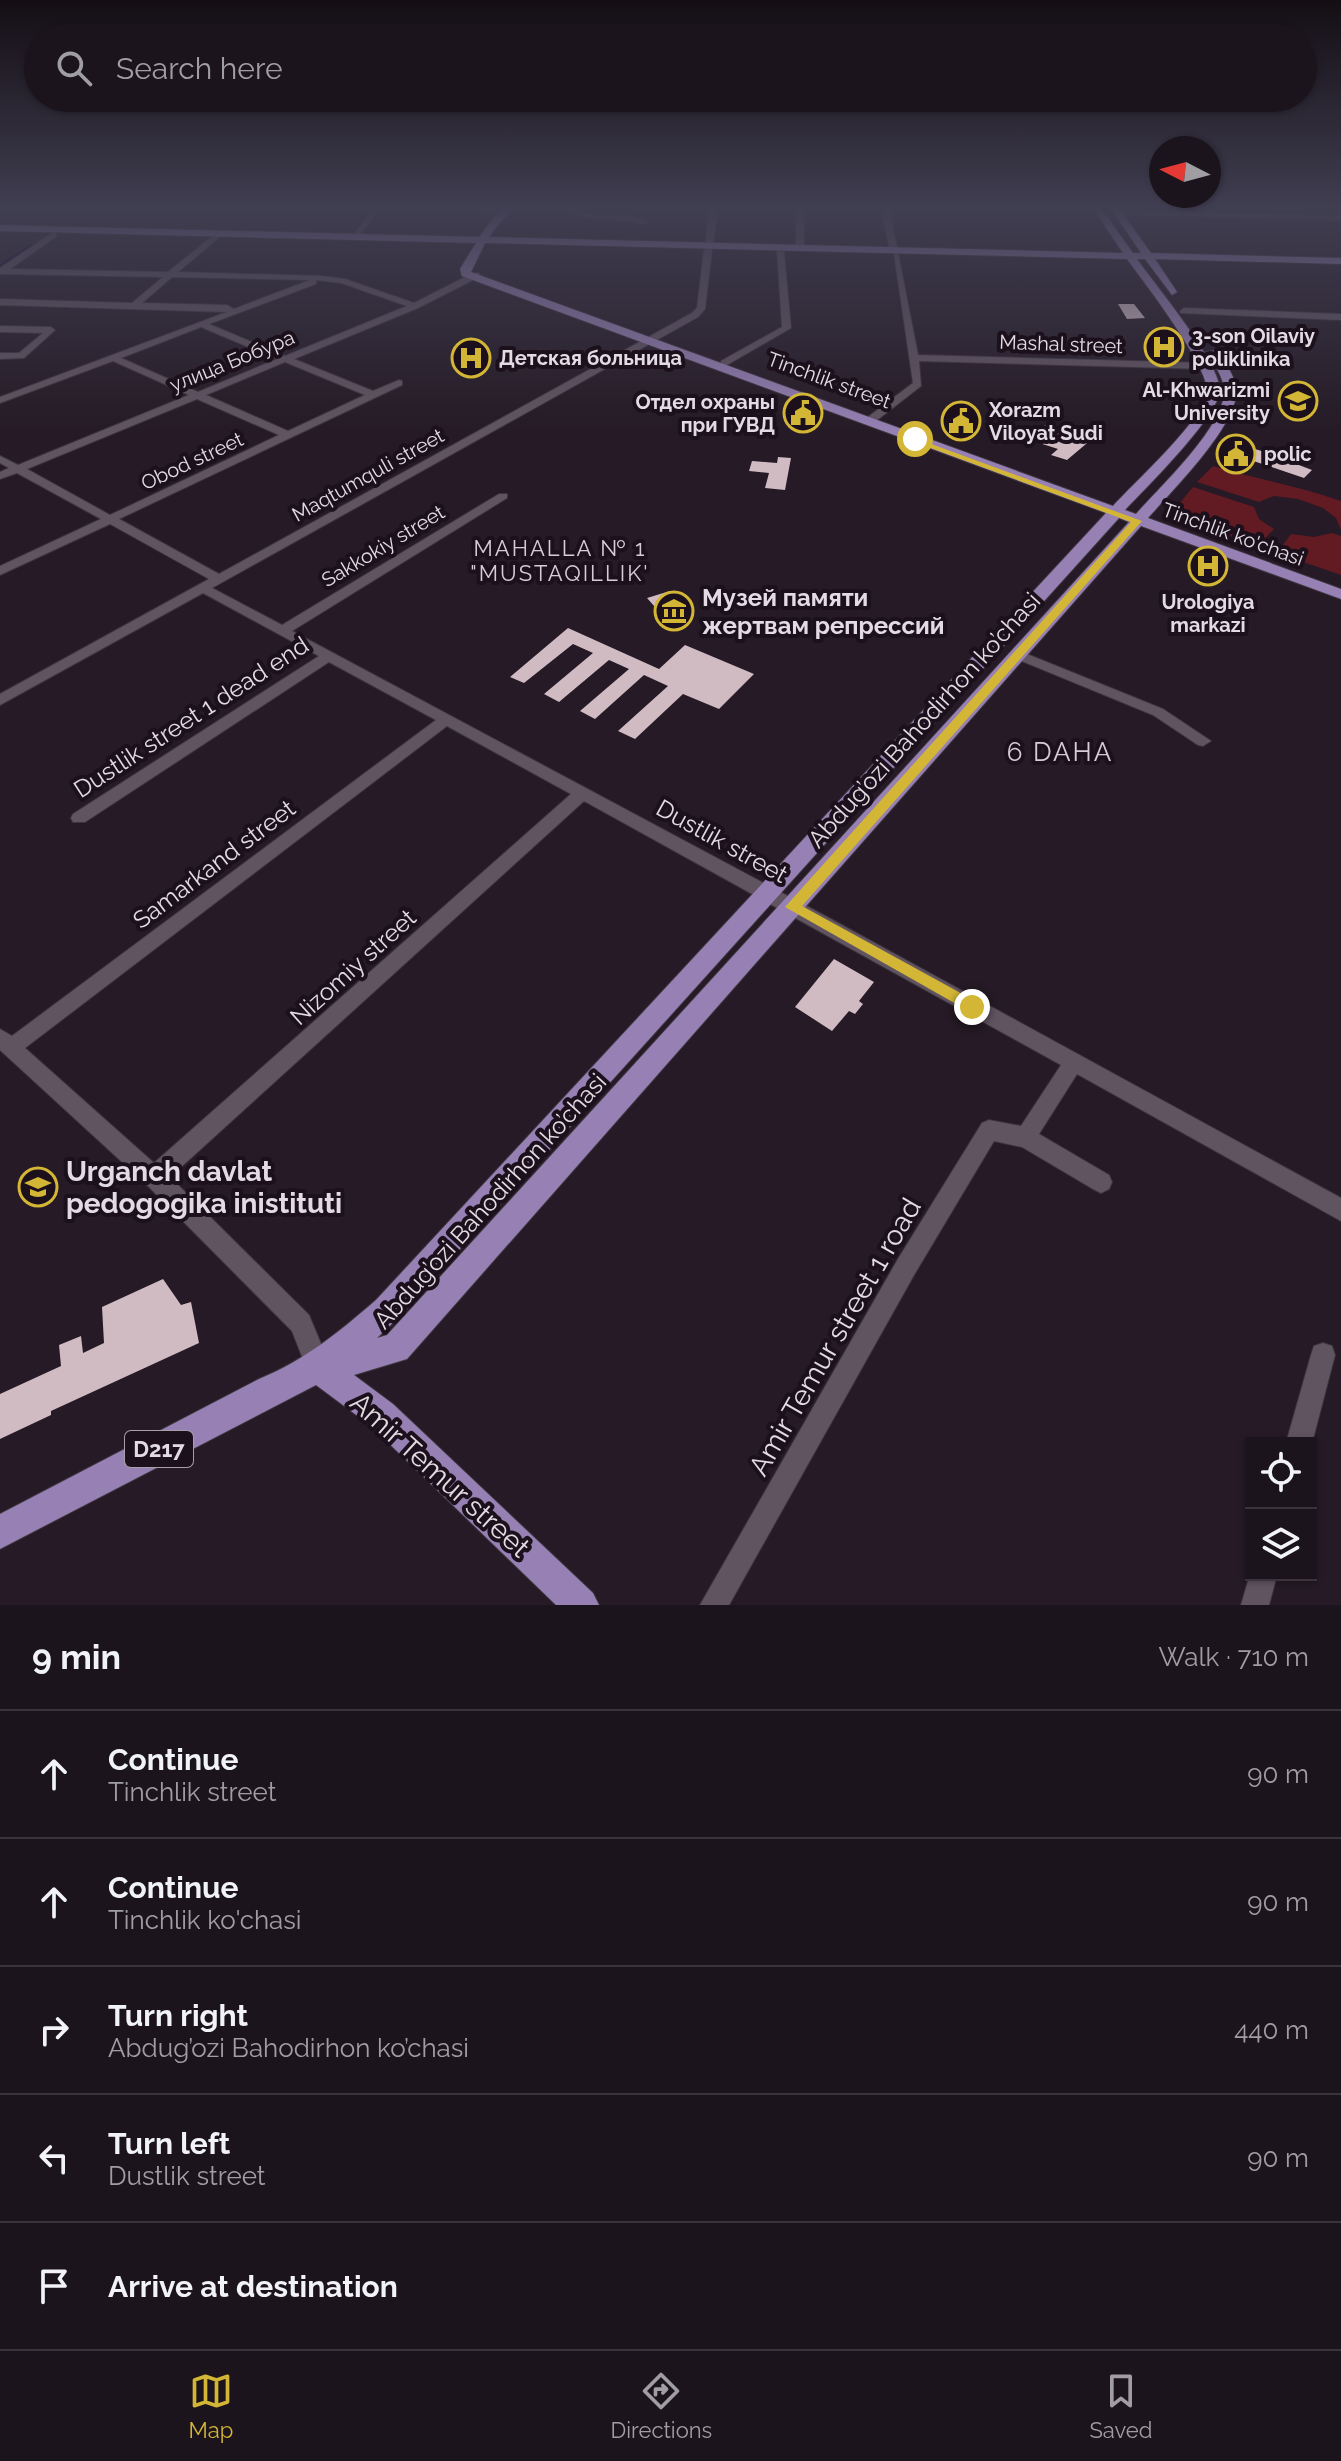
<!DOCTYPE html>
<html lang="en">
<head>
<meta charset="utf-8">
<style>
  :root { --surface:#1c141c; --page:#292129; --text:#f1f3f6; --muted:#a09ea3; --line:#3a333b; --accent:#d3b635 }
  body { margin:0; font-family:Raleway,sans-serif; background:var(--page); color:var(--text) }
  .controls { position:absolute; right:24px; bottom:24px; display:grid; overflow:hidden; border-radius:0px; box-shadow:0 2px 6px #0004 }
  .controls button { width:72px; height:72px; display:grid; place-items:center; padding:0; border:0; border-bottom:2px solid var(--line); background:var(--surface); color:var(--text); font:40px sans-serif }
  .compass { position:absolute; left:1149px; top:136px; width:72px; height:72px; border-radius:50%; background:var(--surface); box-shadow:0 2px 6px #0004; rotate:276deg }
  .stop { position:absolute; width:24px; height:24px; margin:-18px; border:6px solid #d3b635; border-radius:50%; background:#fff }
  .stop.end { background:#d3b635; border-color:#fff; box-shadow:0 2px 8px #0008 }
  .list { margin:0; padding:0; list-style:none }
  h2 { display:flex; justify-content:space-between; align-items:center; height:104px; margin:0; padding:0 32px; font-size:34px }
  h2 small { font-size:26px; font-weight:400; color:var(--muted) }
  .list li { display:grid; grid-template-columns:52px 1fr auto; gap:24px; align-items:center; box-sizing:border-box; height:128px; padding:0 32px; border-top:2px solid var(--line) }
  .list b { display:block; font-size:30px; white-space:nowrap }
  .list p { margin:0; font-size:26px; white-space:nowrap; color:var(--muted) }
  .list em { font-size:26px; font-style:normal; color:var(--muted) }
  .icon { flex:none; width:44px; height:44px; fill:none; stroke:currentColor; stroke-width:2; stroke-linecap:round; stroke-linejoin:round }
  .map { position:relative; flex:none; width:1341px; height:1605px; overflow:hidden }
  .search { position:absolute; background:var(--surface); box-shadow:0 2px 6px #0004; left:24px; right:24px; top:24px; height:88px; display:flex; align-items:center; gap:20px; box-sizing:border-box; padding:0 28px; border-radius:44px; color:var(--muted); font-size:30px }
  .sheet { height:744px; background:var(--surface) }
  nav { display:flex; justify-content:space-around; align-items:center; box-sizing:border-box; height:112px; border-top:2px solid var(--line); background:var(--surface); font-size:22px; color:var(--muted) }
  nav a { display:grid; justify-items:center; gap:4px }
  nav .on { color:var(--accent) }
  .map>svg:first-child { display:block }
</style>
</head>
<body>
<div class="map">
<svg width="1341" height="1605" viewBox="0 0 1341 1605">
  <rect width="100%" height="100%" fill="#251a25"/>
  <path fill="#621a23" d="M1213,466C1256,479 1299,486 1341,501V530L1336,518L1323,508L1298,499L1274,496L1259,502L1197,482Z
    M1193,487L1254,507L1259,519L1274,529L1257,547L1169,516Z
    M1332,533L1341,536V575L1277,553L1291,534L1314,537Z"/>
  <g fill="none" stroke-linecap="round" stroke-linejoin="round">
    <path stroke="#05002d" stroke-width="2" d="M0,266L31,245"/>
  </g>
  <path fill="#d0bbc3" d="M1118,304H1134L1145,318L1127,319Z
    M1045,425L1075,435L1084,428L1099,433L1067,460L1051,455L1058,449L1027,439Z
    M1228,441L1265,452L1312,470L1304,478L1218,449Z
    M778,457L791,458L785,490L765,488L769,473L749,471L752,461L777,463Z
    M670,591L684,606L694,616L670,624L647,598Z
    M568,628L659,669L685,645L754,674L719,709L683,694L635,739L618,731L668,686L644,675L595,719L580,711L629,669L609,660L559,702L544,694L593,653L573,644L524,683L510,677Z
    M834,959L874,982L859,1001L863,1004L855,1014L849,1011L832,1031L795,1007Z
    M163,1279L181,1305L191,1302L199,1343L51,1411V1415L0,1439V1394L61,1366L59,1345L81,1336L83,1353L104,1343L102,1307Z"/>
  <g fill="none" stroke-linecap="round" stroke-linejoin="round">
    <defs>
      <path id="minor" d="M375,207H382L357,238H351Z
        M391,207H476L511,210L507,212Z
        M564,207C574,207 579,212 589,214C609,219 629,211 648,222L644,224C616,216 588,225 564,207Z
        M710,207H718L713,246L710,248L712,250L705,309L698,317L212,588L282,625L499,494H507V498L292,631L829,918L1341,1198V1221L1077,1074L1039,1134L1109,1175L1112,1182L1109,1189L1101,1193L1093,1189L1022,1147L994,1141L914,1275L729,1605H700L898,1259L982,1123L989,1120L1021,1126L1061,1065L584,801L170,1177L309,1315L331,1368L328,1377L319,1380L310,1377L292,1331L146,1184L0,1050V1029L12,1036L436,720L329,662L85,822H73L71,818L73,814L319,656L203,593L0,705V694L209,579L110,524L0,575V566L101,519L17,473L0,479V472L9,468L0,463V456L18,465L189,395L113,361L0,403V397L227,312L0,305V299L132,303L163,277L0,274V268L54,232L57,236L10,269L168,272L219,231L222,235L178,272L322,276L345,279L414,303L473,273H479V277L418,308L294,359L373,391L399,380L402,381V385L119,519L219,574L692,313L697,308L704,250L707,248L705,246ZM172,277L310,280L234,309L227,305L142,303ZM316,280L341,283L407,306L285,356L209,324L316,284ZM201,327L277,359L198,392L121,358ZM285,362L365,395L288,431L206,395ZM197,399L279,435L110,515L27,469ZM447,726L571,794L154,1163L25,1048Z
        M796,207H804V245L796,250L792,248L796,244Z
        M881,207H889L918,355L1207,363L1212,366L1207,369L919,361L921,386L872,424H864V420L913,383L894,253L890,251Z
        M1115,211L1341,216V220L1118,215Z
        M777,250L784,252L791,328L727,365H721V361L782,327Z
        M1184,308L1341,314V320L1181,313L1180,311Z
        M0,326L51,327L55,330L24,358L0,359V353H19L43,333L0,332Z
        M1017,650L1163,709L1211,741L1203,746L1198,745L1153,715L1012,657L1010,654L1012,651Z
        M1323,1343L1332,1346L1335,1355L1312,1443H1286L1311,1355L1314,1346Z
        M1251,1571V1575H1277L1269,1605H1241Z"/>
      <path id="major" d="M508,207H518L502,220L489,237L1123,253L1092,207H1100L1133,253H1141L1110,207H1118L1151,253L1341,258V264L1155,259L1177,292L1172,295L1145,259H1137C1156,286 1218,360 1220,389C1221,414 1145,489 1125,510L1136,514C1159,488 1224,427 1224,392C1224,377 1214,364 1206,352L1216,350C1225,362 1238,379 1236,395C1233,430 1171,492 1148,518L1341,589V599L1141,526L407,1359L354,1375L393,1404L593,1593L599,1605H556L371,1426L316,1385L0,1549V1514L259,1379C305,1360 339,1332 376,1300L1106,513L462,276L460,269L476,243L0,231V225L479,237L495,216ZM485,243L1127,259C1144,282 1212,370 1207,394C1200,423 1136,481 1113,506L471,272ZM1119,518L1129,522L387,1335L377,1338L396,1320Z"/>
    </defs>
    <use href="#minor" stroke="#3d343d" stroke-width="2"/>
    <use href="#major" stroke="#3d343d" stroke-width="2"/>
    <use href="#minor" fill="#615461" fill-rule="evenodd"/>
    <use href="#major" fill="#9680b4" fill-rule="evenodd"/>
  </g>
  <linearGradient id="sky" x2="0" y2="1"><stop stop-color="#140e14"/><stop offset="0.48" stop-color="#403e51"/><stop offset="1" stop-color="#403e51" stop-opacity="0"/></linearGradient>
  <rect width="1341" height="432" fill="url(#sky)"/>
  <path fill="#d3b635" d="M912,437L1142,521L802,906L977,1002V1011L972,1013L785,907L1131,522L912,441Z"/>
  <defs>
    <symbol id="hospital-ring" viewBox="-11 -11 22 22"><circle r="9.5" fill="#1b101b" stroke="#d3b635" stroke-width="1.5"/><path d="M-5-5h3v3.5h4V-5h3V5h-3V1.5h-4V5h-3Z" fill="#d3b635"/></symbol>
    <symbol id="university-ring" viewBox="-11 -11 22 22"><circle r="9.5" fill="#1b101b" stroke="#d3b635" stroke-width="1.5"/><path d="M0-5L7-2L0 1L-7-2ZM-4 1L0 2.5L4 1V4Q0 6-4 4Z" fill="#d3b635"/></symbol>
    <symbol id="civic-ring" viewBox="-11 -11 22 22"><circle r="9.5" fill="#1b101b" stroke="#d3b635" stroke-width="1.5"/><path d="M-.6-6.5H3V-4.5H.6V-3L4-1V1h2V6H-6V1h2V-1L-.6-3ZM-1.2 2.5V6h2.4V2.5Z" fill="#d3b635"/></symbol>
    <symbol id="museum-ring" viewBox="-11 -11 22 22"><circle r="9.5" fill="#1b101b" stroke="#d3b635" stroke-width="1.5"/><path d="M0-6L6-3V-2H-6V-3ZM-5-1h2V3h-2ZM-1-1h2V3h-2ZM3-1h2V3H3ZM-6 4H6V6H-6Z" fill="#d3b635"/></symbol>
  </defs>
  <g fill-rule="evenodd">
    <use href="#hospital-ring" x="1142" y="325" width="44" height="44"/>
    <use href="#hospital-ring" x="449" y="336" width="44" height="44"/>
    <use href="#university-ring" x="1276" y="379" width="44" height="44"/>
    <use href="#civic-ring" x="781" y="391" width="44" height="44"/>
    <use href="#civic-ring" x="939" y="399" width="44" height="44"/>
    <use href="#civic-ring" x="1214" y="432" width="44" height="44"/>
    <use href="#hospital-ring" x="1186" y="544" width="44" height="44"/>
    <use href="#museum-ring" x="652" y="589" width="44" height="44"/>
    <use href="#university-ring" x="16" y="1165" width="44" height="44"/>
  </g>
  <g text-anchor="middle" dominant-baseline="central" stroke-width="8" stroke-linejoin="round" paint-order="stroke">
    <g font-size="20" font-weight="bold" fill="#e3dbe3" stroke="#1b101b" text-anchor="start">
      <text x="1192" y="336">3-son Oilaviy<tspan x="1192" dy="23">poliklinika</tspan></text>
      <text x="499" y="358">Детская больница</text>
      <text x="1270" y="390" text-anchor="end">Al-Khwarizmi<tspan x="1270" dy="23">University</tspan></text>
      <text x="775" y="402" text-anchor="end">Отдел охраны<tspan x="775" dy="23">при ГУВД</tspan></text>
      <text x="989" y="410">Xorazm<tspan x="989" dy="23">Viloyat Sudi</tspan></text>
      <text x="1264" y="454">polic</text>
      <text x="1208" y="602" text-anchor="middle">Urologiya<tspan x="1208" dy="23">markazi</tspan></text>
    </g>
    <g font-size="20" fill="#e3dbe3" stroke="#1b101b">
      <text transform="translate(1061 344) rotate(2)">Mashal street</text>
      <text transform="translate(232 361) rotate(-22)">улица Бобура</text>
      <text transform="translate(829 380) rotate(20)">Tinchlik street</text>
      <text transform="translate(192 461) rotate(-25)">Obod street</text>
      <text transform="translate(368 475) rotate(-29)">Maqtumquli street</text>
      <text transform="translate(1233 534) rotate(20)">Tinchlik ko'chasi</text>
      <text transform="translate(383 546) rotate(-31)">Sakkokiy street</text>
    </g>
    <g font-size="22" letter-spacing="2" fill="#d9cad9" stroke="#1b101b">
      <text x="560" y="548">MAHALLA № 1<tspan x="560" dy="25">"MUSTAQILLIK'</tspan></text>
    </g>
    <rect fill="#1b101b" stroke="#a79ea7" stroke-width="2" x="125" y="1431" width="68" height="36" rx="6"/>
    <g font-size="22" font-weight="bold" fill="#e3dbe3">
      <text x="159" y="1449">D217</text>
    </g>
    <g font-size="24" font-weight="bold" fill="#e3dbe3" stroke="#1b101b" text-anchor="start">
      <text x="702" y="597">Музей памяти<tspan x="702" dy="28">жертвам репрессий</tspan></text>
    </g>
    <g font-size="24" fill="#e3dbe3" stroke="#1b101b">
      <text transform="translate(191 717) rotate(-33)">Dustlik street 1 dead end</text>
      <text transform="translate(924 720) rotate(-48)">Abdug’ozi Bahodirhon ko’chasi</text>
      <text transform="translate(722 841) rotate(29)">Dustlik street</text>
      <text transform="translate(214 864) rotate(-37)">Samarkand street</text>
      <text transform="translate(353 967) rotate(-42)">Nizomiy street</text>
      <text transform="translate(490 1201) rotate(-48)">Abdug’ozi Bahodirhon ko’chasi</text>
    </g>
    <g font-size="26" letter-spacing="2" fill="#d9cad9" stroke="#1b101b">
      <text x="1060" y="752">6 DAHA</text>
    </g>
    <g font-size="28" font-weight="bold" fill="#e3dbe3" stroke="#1b101b" text-anchor="start">
      <text x="66" y="1171">Urganch davlat<tspan x="66" dy="32">pedogogika inistituti</tspan></text>
    </g>
    <g font-size="28" fill="#e3dbe3" stroke="#1b101b">
      <text transform="translate(835 1337) rotate(-60)">Amir Temur street 1 road</text>
      <text transform="translate(440 1475) rotate(42)">Amir Temur street</text>
    </g>
  </g>
</svg>
<div class="controls">
<button><svg class="icon" aria-label="locate" viewBox="0 0 24 24"><circle cx="12" cy="12" r="6"/><path d="M12 2v4M12 18v4M2 12h4M18 12h4"/></svg></button>
<button><svg class="icon" aria-label="layers" viewBox="0 0 24 24"><path d="M12 4l9 5-9 5-9-5zM3 14l9 5 9-5"/></svg></button>
</div>
<svg class="compass" viewBox="-18 -18 36 36"><path d="M0-13l5 13h-10z" fill="#e53935"/><path d="M0 13l5-13h-10z" fill="#a09ea3"/></svg>
<div class="stop" style="left:915px;top:439px"></div>
<div class="stop end" style="left:972px;top:1007px"></div>
<div class="search"><svg class="icon" aria-label="search" viewBox="0 0 24 24"><circle cx="10" cy="10" r="6"/><path d="M15 15l6 6"/></svg>Search here</div>
</div>
<section class="sheet">
<h2>9 min<small>Walk · 710 m</small></h2>
<ul class="list">
<li><svg class="icon" aria-label="ahead" viewBox="0 0 24 24"><path d="M12 20V5M6 11l6-6 6 6"/></svg><div><b>Continue</b><p>Tinchlik street</p></div><em>90 m</em></li>
<li><svg class="icon" aria-label="ahead" viewBox="0 0 24 24"><path d="M12 20V5M6 11l6-6 6 6"/></svg><div><b>Continue</b><p>Tinchlik ko'chasi</p></div><em>90 m</em></li>
<li><svg class="icon" aria-label="right" viewBox="0 0 24 24"><path d="M7 20v-9h11M14 6l5 5-5 5"/></svg><div><b>Turn right</b><p>Abdug’ozi Bahodirhon ko’chasi</p></div><em>440 m</em></li>
<li><svg class="icon" aria-label="left" viewBox="0 0 24 24"><path d="M17 20v-9H6M10 6l-5 5 5 5"/></svg><div><b>Turn left</b><p>Dustlik street</p></div><em>90 m</em></li>
<li><svg class="icon" aria-label="arrive" viewBox="0 0 24 24"><path d="M6 21V4h12l-3 4 3 4H6"/></svg><div><b>Arrive at destination</b></div></li>
</ul>
</section>
<nav>
<a class="on"><svg class="icon" aria-label="map" viewBox="0 0 24 24"><path d="M3 6l6-2 6 2 6-2v14l-6 2-6-2-6 2zM9 4v14M15 6v14"/></svg>Map</a>
<a><svg class="icon" aria-label="directions" viewBox="0 0 24 24"><path d="M12 3l9 9-9 9-9-9zM9 14v-3h6M13 9l2 2-2 2"/></svg>Directions</a>
<a><svg class="icon" aria-label="saved" viewBox="0 0 24 24"><path d="M7 4h10v16l-5-4-5 4z"/></svg>Saved</a>
</nav>
</body>
</html>
